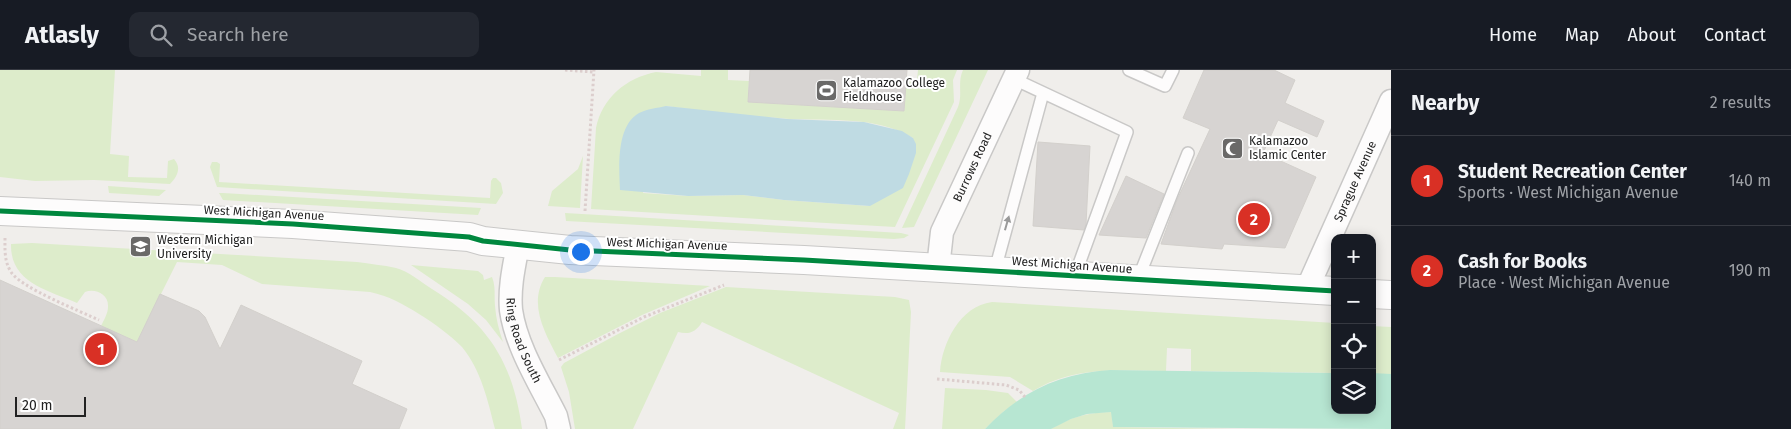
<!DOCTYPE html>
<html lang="en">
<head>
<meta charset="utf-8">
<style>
  :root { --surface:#171b24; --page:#242831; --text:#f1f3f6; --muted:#9ea1a6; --line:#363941; --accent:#d93025 }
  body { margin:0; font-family:"Fira Sans",sans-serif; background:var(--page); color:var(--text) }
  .controls { position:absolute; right:15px; bottom:15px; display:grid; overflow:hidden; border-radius:10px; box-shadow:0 2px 12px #0003 }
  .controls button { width:45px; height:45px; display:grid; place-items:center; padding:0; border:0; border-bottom:1px solid var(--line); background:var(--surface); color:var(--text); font:25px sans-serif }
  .scale { position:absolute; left:15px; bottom:12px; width:71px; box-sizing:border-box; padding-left:5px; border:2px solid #222; border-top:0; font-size:14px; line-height:18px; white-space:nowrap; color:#222; -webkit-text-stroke:4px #fff; paint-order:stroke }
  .you { position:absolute; left:580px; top:181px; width:18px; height:18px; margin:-12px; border:4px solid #fff; border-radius:50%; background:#1a73e8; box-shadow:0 0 0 8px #1a73e833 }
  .badge { display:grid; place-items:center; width:32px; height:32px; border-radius:50%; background:var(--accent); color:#fff; font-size:16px; font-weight:700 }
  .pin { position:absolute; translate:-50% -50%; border:2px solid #fff; box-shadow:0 1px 5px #0006 }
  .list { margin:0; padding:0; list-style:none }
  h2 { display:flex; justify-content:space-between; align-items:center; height:65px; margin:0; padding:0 20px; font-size:21px }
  h2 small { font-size:16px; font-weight:400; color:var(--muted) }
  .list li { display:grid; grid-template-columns:32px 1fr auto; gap:15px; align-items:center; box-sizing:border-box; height:90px; padding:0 20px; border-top:1px solid var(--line) }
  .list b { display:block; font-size:19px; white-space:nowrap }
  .list p { margin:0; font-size:16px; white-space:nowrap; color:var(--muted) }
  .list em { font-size:16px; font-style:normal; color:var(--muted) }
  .icon { flex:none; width:28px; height:28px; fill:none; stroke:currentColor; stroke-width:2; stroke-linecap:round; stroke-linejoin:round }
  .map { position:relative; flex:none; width:1391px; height:359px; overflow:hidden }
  header { display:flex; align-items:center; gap:30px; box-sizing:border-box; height:70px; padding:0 25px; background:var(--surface); border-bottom:1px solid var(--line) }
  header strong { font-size:24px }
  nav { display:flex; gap:28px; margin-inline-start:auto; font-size:18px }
  .search { width:350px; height:45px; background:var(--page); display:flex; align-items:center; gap:12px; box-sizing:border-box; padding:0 18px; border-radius:10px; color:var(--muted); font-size:19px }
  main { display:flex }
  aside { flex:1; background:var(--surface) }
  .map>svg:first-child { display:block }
</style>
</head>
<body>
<header>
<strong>Atlasly</strong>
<div class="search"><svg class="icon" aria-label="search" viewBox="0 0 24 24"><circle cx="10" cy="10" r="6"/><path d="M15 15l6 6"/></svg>Search here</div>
<nav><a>Home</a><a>Map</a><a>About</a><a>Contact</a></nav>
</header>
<main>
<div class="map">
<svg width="1391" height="359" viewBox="0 0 1391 359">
  <rect width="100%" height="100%" fill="#f0eeeb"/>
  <path fill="#ddeccb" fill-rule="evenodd" d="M0,0H115L110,84L129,86L128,107L167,108L168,91L174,89C182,98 177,107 170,114L94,110L35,111L0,107Z
    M701,0H728V10L749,11L748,32L904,41L906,10H917L918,0H957L953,10L954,32L895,157L591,139L596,58C602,28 626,8 656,2L701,6ZM666,36C707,42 748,46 789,49C830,51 877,46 913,68L870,136L784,130L743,125L688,126L643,123Z
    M963,0H988L914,157L902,158L958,37C963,24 957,13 963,0Z
    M583,86L580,138L548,136L552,121L578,99Z
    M212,92H217L220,94L219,112L490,128L491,111L493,108H496L501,113L503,123L496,134L217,117L210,97Z
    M108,116L166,120L159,126L109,123Z
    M219,123H223L481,138L478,145L223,130Z
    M565,143L901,163L909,165L904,168L894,169L566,151Z
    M32,173L357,192C370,194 383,195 396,198C408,201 421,212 432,219C489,254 513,293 522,359H495C488,331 481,300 462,277C450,265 434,253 419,244C403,234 389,226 370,222L262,214L222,195L177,192L137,272L101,256C104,250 108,243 108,237C109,224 95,218 85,222L77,233C48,220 10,213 11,174Z
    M411,195L478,201L483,205L484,210L492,207C496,217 494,225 495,236C496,249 499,260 503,272L486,250L468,234Z
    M545,207H555L710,216L642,245L558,288C545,263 528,234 545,207Z
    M726,217L895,227L909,230L911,242L905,359H893L899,343L702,252C696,262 689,265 678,262L633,359H575L569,322L561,297L564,293L618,264L660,243Z
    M992,232L1335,253V303L1191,301V279L1167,278L1166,301C1120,300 1073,296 1033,321L1010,307L940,302C942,273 960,236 992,232Z
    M1372,256L1391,257V304H1372Z
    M945,318L986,320L1008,323L1017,332L1003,342L985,359H942Z
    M1112,342L1113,357L1232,359H1051C1070,347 1090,342 1112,342Z"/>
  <path fill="#b7e6d2" d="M1110,300L1335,303V340H1372V303L1391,304V359L1113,357L1111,342L1087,344L1071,349L1051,359H985C1020,322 1060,303 1110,300Z"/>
  <path fill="#bfdbe3" d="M666,36L787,49L864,52L902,61L913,68L916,74V83L909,104L903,118L870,136L784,130L743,125L688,126L620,120C619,97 616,56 639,43C647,39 657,38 666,36Z"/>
  <path fill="#d7d4d2" stroke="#d3d0cc" d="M750,0H907L904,41L748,32Z
    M1204,0H1274L1295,10L1285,33L1324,51L1317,67L1278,50L1263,83L1316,107L1285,178L1224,174L1222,179L1161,174L1177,130L1210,59L1183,48Z
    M1038,72L1090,76L1086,154L1084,160L1033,156Z
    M1126,106L1164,124L1146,168L1099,165Z
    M0,210L137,272L160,224L199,241L205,247L220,279L241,235L362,291L352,314L407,339L399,359H0Z"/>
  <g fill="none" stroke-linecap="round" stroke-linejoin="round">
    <defs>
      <path id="service" d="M1129,0L1165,16L1173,0
        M1014,9L1127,62L1075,205
        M995,200L1043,23
        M1138,209L1188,83"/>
      <g id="minor">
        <path id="s1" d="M518,175C514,196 509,218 511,240C516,276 540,314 556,346L559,359"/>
        <path id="s2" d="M938,198L942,162L1018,0"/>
        <path id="s3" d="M1307,219L1391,31"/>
      </g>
      <path id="tertiary" d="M0,141L293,154L469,167L483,171L570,180L804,190L1335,221
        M1372,224L1391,225"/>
    </defs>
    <use href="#service" stroke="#c9c8c7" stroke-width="14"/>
    <use href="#minor" stroke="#c9c8c7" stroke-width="25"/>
    <use href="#tertiary" stroke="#c9c8c7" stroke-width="30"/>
    <path stroke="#dccecd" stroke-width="3" stroke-dasharray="2.5 2.5" stroke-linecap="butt" d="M565,0L593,2
      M585,141L594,0
      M5,168C5,179 4,191 11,202C21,218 80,241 99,250
      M559,290L644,247L724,215
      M937,309L1006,315L1019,320L1025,327"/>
    <use href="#service" stroke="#fdfcfc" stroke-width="11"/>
    <use href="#minor" stroke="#fdfcfc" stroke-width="22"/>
    <use href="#tertiary" stroke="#fdfcfc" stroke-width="28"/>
    <defs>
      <path id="cycleway" d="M0,141L293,154L469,167L483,171L570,180L804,190L1335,221"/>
    </defs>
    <use href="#cycleway" stroke="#fff" stroke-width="8"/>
    <use href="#cycleway" stroke="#00873e" stroke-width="5"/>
  </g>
  <defs><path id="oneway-solid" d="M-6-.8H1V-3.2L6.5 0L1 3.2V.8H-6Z" transform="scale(1.25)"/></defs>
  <use fill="#9a9a9a" href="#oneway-solid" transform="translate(1007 153) rotate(-74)"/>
  <defs>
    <symbol id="stadium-square" viewBox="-11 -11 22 22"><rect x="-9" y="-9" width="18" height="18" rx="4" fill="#6a6968" stroke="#fff"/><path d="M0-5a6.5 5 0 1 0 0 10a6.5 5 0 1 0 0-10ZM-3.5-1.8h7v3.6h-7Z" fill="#fff"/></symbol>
    <symbol id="mosque-square" viewBox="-11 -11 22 22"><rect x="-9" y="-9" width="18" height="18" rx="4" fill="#6a6968" stroke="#fff"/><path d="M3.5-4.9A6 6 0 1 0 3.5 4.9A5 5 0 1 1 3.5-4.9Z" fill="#fff"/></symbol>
    <symbol id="university-square" viewBox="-11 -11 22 22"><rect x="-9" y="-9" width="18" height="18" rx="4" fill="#6a6968" stroke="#fff"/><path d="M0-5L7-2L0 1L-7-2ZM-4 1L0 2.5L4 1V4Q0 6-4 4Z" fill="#fff"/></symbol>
  </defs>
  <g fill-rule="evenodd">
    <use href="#stadium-square" x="814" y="8" width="25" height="25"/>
    <use href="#mosque-square" x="1220" y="66" width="25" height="25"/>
    <use href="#university-square" x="128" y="164" width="25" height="25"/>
  </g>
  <g text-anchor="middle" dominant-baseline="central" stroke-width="4" stroke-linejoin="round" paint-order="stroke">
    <g font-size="12" fill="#222" stroke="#fff" text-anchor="start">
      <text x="843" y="13">Kalamazoo College<tspan x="843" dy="14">Fieldhouse</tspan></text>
      <text x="1249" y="71">Kalamazoo<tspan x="1249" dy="14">Islamic Center</tspan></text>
      <text x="157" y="170">Western Michigan<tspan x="157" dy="14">University</tspan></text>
    </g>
    <g font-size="12" fill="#222" stroke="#fff">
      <text stroke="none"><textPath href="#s2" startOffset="108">Burrows Road</textPath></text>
      <text stroke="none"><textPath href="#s3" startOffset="118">Sprague Avenue</textPath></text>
      <text transform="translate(264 143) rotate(3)">West Michigan Avenue</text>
      <text transform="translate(667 174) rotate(2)">West Michigan Avenue</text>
      <text transform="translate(1072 195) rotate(4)">West Michigan Avenue</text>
      <text stroke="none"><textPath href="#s1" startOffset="98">Ring Road South</textPath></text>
    </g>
  </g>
</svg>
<div class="controls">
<button>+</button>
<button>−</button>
<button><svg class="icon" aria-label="locate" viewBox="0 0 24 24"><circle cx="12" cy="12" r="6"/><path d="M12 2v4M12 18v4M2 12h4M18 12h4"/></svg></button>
<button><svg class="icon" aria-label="layers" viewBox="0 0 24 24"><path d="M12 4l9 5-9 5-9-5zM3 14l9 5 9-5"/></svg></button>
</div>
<div class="scale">20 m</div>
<div class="you"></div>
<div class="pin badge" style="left:101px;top:279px">1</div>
<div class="pin badge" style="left:1254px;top:149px">2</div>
</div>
<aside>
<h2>Nearby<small>2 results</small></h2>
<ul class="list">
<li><span class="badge">1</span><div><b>Student Recreation Center</b><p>Sports · West Michigan Avenue</p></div><em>140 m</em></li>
<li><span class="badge">2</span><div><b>Cash for Books</b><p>Place · West Michigan Avenue</p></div><em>190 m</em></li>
</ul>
</aside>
</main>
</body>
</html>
